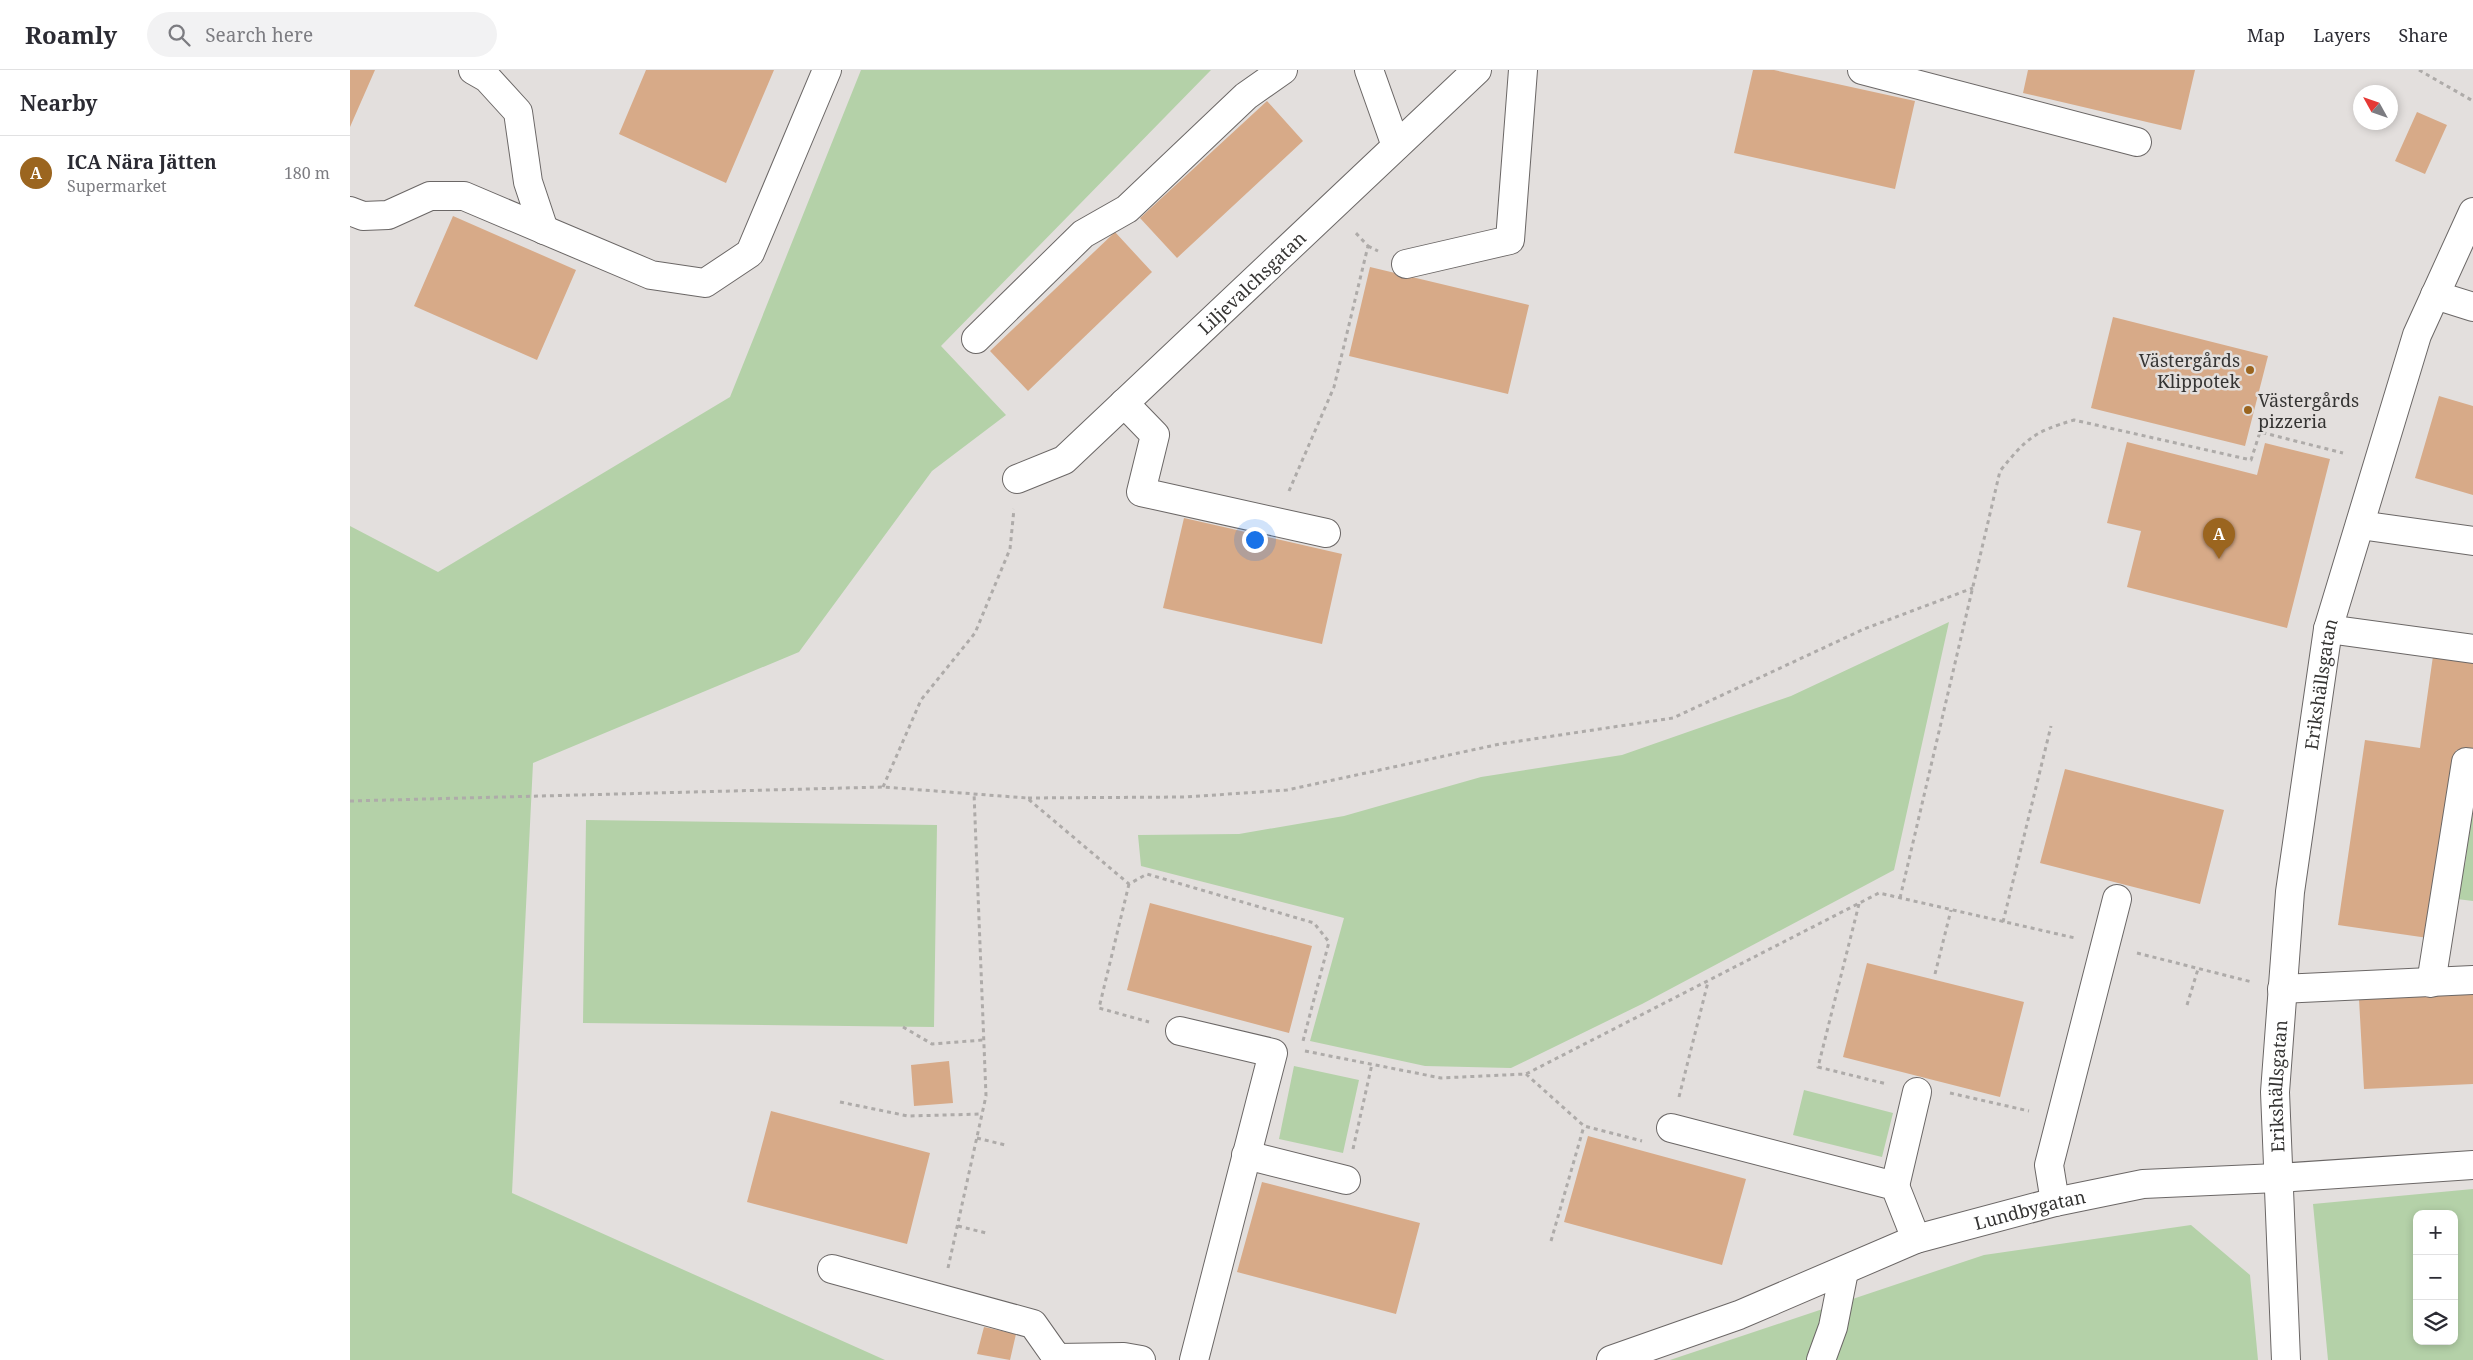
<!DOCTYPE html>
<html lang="en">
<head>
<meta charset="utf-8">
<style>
  :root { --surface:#fff; --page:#f2f2f3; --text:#2b2b33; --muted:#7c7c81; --line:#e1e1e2; --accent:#9b651f }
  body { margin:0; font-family:"Noto Serif",serif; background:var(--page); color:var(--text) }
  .controls { position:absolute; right:15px; bottom:15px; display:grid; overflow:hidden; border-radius:10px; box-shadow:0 2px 8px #0003 }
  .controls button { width:45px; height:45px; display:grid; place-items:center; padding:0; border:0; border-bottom:1px solid var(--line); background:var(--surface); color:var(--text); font:25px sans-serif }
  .compass { position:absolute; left:2003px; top:15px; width:45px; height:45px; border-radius:50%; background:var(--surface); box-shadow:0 2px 8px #0003; rotate:310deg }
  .you { position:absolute; left:904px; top:469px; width:18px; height:18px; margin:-12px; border:4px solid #fff; border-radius:50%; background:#1a73e8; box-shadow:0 0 0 8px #1a73e833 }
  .badge { display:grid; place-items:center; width:32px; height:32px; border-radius:50%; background:var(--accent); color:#fff; font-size:16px; font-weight:700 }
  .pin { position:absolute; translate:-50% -41px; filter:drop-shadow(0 1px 2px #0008) }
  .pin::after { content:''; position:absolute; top:26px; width:18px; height:15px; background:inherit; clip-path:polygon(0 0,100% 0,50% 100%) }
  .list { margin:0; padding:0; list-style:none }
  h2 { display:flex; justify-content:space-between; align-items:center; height:65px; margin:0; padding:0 20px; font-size:21px }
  h2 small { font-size:16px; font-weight:400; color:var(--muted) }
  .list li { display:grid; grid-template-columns:32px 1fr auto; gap:15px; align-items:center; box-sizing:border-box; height:75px; padding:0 20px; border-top:1px solid var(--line) }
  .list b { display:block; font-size:19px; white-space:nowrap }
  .list p { margin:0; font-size:16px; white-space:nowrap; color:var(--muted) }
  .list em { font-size:16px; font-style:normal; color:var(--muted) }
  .icon { flex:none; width:28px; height:28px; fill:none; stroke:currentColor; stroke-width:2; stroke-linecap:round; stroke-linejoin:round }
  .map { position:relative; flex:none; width:2123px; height:1290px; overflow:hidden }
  header { display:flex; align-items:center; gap:30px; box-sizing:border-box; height:70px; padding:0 25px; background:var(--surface); border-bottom:1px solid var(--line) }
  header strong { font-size:24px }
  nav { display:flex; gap:28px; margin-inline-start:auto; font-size:18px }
  .search { width:350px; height:45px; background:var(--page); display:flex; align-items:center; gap:12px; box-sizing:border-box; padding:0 18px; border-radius:28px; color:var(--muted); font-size:19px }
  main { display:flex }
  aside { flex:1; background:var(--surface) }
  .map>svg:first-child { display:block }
</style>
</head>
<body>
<header>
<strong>Roamly</strong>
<div class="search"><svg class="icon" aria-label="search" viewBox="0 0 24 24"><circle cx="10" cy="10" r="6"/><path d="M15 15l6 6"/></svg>Search here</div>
<nav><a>Map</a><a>Layers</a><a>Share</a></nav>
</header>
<main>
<aside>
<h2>Nearby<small></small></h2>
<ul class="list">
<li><span class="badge">A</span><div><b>ICA Nära Jätten</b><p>Supermarket</p></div><em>180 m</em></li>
</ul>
</aside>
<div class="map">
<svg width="2123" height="1290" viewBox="0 0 2123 1290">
  <rect width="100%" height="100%" fill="#e3dfdd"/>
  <path fill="#b4d1a8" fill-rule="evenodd" d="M511,0H861L591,276L656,345L582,401L449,582L183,693L162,1123L535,1290H0V456L88,502L380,327Z
    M1599,552L1544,800L1292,934L1161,998L1075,996L960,971L994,848L791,796L788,765L889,764L994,746L1131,707L1272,685L1441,626Z
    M2123,732V831L2099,828L2104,794L2115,795Z
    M236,750L587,755L584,957L233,953Z
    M944,996L1009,1010L993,1083L929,1069Z
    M1454,1020L1543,1043L1532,1087L1443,1065Z
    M2123,1119V1290H1978L1963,1134ZM2067,1144H2104V1271H2067Z
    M1841,1155L1900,1205L1908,1290H1320L1634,1185Z"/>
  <path fill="#d7aa88" d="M0,0H25L0,57Z
    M296,0H424L376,113L269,64Z
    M1403,0H1424L1565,31L1545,119L1384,83Z
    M1678,0H1845L1831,60L1673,23Z
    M917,31L953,71L827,188L790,148Z
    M2067,42L2097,55L2075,104L2045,91Z
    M103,146L226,200L187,290L64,236Z
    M765,162L802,202L678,321L640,281Z
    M1020,197L1179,235L1158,324L999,286Z
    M1763,247L1918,286L1895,376L1741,338Z
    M2089,326L2123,336V425L2065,408Z
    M1777,372L1907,405L1915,373L1980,389L1937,558L1777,517L1791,461L1757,453Z
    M834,448L992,484L972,574L813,538Z
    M2083,586L2123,592V682L2106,680L2078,868L1988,855L2015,670L2070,678Z
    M1715,699L1874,740L1850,834L1690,793Z
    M800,833L962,876L939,963L777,920Z
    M1517,893L1674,932L1650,1027L1493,987Z
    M2123,923V1014L2014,1019L2009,929Z
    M599,991L603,1033L564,1036L561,995Z
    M421,1041L580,1083L557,1174L397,1132Z
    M1238,1066L1396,1109L1372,1195L1214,1152Z
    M912,1112L1070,1153L1046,1244L887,1202Z
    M634,1257L666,1264L660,1290L627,1284Z"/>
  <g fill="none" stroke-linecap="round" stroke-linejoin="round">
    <defs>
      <g id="minor">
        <path d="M123,0L137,8L168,42L178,112L194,160"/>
        <path d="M1019,0L1046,76"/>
        <path d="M1512,0L1787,72"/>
        <path d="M0,141L13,146L38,145L80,126H114L301,205L355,213L400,183L477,0"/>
        <path d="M1056,194L1160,170L1173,0"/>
        <path d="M2085,225L2123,237"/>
        <path d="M626,269L733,164L777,139L896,26L933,0"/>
        <path d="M774,333L805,365L791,422L976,463"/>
        <path id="s1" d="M667,409L714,390L1127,0"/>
        <path d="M2010,455L2123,471"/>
        <path d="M1978,559L2123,579"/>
        <path d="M2081,913L2116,692L2123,693"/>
        <path d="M1932,919L2123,910"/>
        <path d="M830,961L923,983L844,1290"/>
        <path d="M1321,1058L1545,1116L1566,1169"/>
        <path d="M896,1085L996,1110"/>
        <path d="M1545,1116L1567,1022"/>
        <path d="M1705,1132L1699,1095L1767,829"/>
        <path d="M482,1199L683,1254L707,1288L774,1287L791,1290"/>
        <path id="s2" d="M1261,1290L1389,1245L1566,1169L1705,1132L1793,1114L1927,1108L2123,1095"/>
        <path d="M1471,1290L1483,1257L1494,1201"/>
        <path id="s3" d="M1936,1290L1925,1022L1940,822L1978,559L2067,265L2123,142"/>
      </g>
    </defs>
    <use href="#minor" stroke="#6b6766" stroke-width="30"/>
    <path stroke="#aeaba9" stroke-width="3" stroke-dasharray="4 4" stroke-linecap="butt" d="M2069,0L2123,31
      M1018,176L1028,181
      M939,421L984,317L1018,176L1004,161
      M533,717L571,630L625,563L660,479L664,439
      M678,728L836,727L937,720L1150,674L1323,648L1514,559L1623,518
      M0,731L533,717L677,728L779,814L797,804L964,853L979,872L953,971
      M779,814L749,938L799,952
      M1550,828L1650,401C1676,369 1683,362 1724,350L1901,390L1910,362L1993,383
      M1509,834L1468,997L1537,1014
      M1653,852L1701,656
      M1787,883L1902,912
      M1585,904L1601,840
      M1837,935L1848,899
      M553,957L582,974L633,970
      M955,981L1091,1008L1176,1004L1529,823L1725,868
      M1176,1004L1234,1056L1292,1071
      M1600,1023L1679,1041
      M1329,1027L1358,912
      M490,1032L558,1046L632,1044
      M627,1068L655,1075
      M1003,1079L1022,994
      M608,1156L636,1163
      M1201,1171L1234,1056
      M598,1198L636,1026L624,723"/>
    <use href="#minor" stroke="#fff" stroke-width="28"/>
  </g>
  <g fill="#9b651f" stroke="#e3dfdd" stroke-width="2">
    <circle cx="1900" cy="300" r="5"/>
    <circle cx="1898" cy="340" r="5"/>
  </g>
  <g text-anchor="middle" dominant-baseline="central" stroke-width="5" stroke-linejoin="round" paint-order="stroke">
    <g font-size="18" fill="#353433" stroke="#e3dfdd">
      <text stroke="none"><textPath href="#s1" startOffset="309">Liljevalchsgatan</textPath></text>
      <text stroke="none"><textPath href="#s3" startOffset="679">Erikshällsgatan</textPath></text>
      <text stroke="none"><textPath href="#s3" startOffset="274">Erikshällsgatan</textPath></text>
      <text stroke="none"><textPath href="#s2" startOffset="446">Lundbygatan</textPath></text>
    </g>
    <g font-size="18" fill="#353433" stroke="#e3dfdd" text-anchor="end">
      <text x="1890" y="290">Västergårds<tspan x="1890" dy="21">Klippotek</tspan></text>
      <text x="1908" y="330" text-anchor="start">Västergårds<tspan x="1908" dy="21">pizzeria</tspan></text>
    </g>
  </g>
</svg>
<div class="controls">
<button>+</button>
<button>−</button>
<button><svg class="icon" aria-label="layers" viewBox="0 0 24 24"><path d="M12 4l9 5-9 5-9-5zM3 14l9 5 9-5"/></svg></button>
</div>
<svg class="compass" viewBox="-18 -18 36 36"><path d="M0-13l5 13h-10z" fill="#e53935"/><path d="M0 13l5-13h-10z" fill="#7c7c81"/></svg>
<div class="you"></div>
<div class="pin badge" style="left:1869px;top:489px">A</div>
</div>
</main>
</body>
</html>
